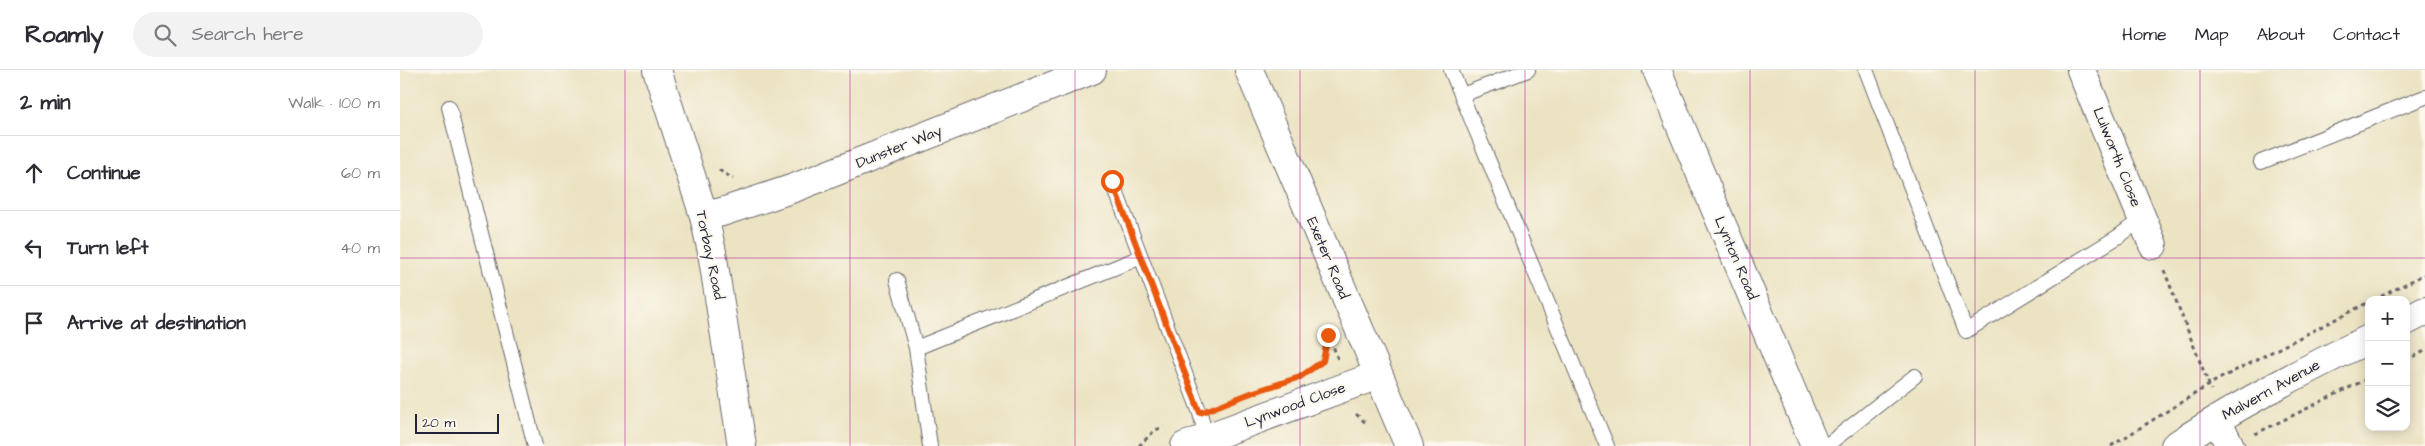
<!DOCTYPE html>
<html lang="en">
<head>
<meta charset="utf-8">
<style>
  :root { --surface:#fff; --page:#f2f2f3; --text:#2b2b33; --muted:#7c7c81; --line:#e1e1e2 }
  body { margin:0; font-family:"Architects Daughter",sans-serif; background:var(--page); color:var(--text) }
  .controls { position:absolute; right:15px; bottom:15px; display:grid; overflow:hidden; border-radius:10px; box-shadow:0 2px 12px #0003 }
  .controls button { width:45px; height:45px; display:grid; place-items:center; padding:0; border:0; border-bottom:1px solid var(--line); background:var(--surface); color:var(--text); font:25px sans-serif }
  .scale { position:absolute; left:15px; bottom:12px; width:84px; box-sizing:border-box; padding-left:5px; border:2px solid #22223b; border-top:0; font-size:14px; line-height:18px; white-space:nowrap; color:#22223b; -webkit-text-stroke:4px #fbf7ec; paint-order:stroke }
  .stop { position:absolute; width:15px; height:15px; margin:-11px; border:4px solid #ea580c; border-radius:50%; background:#fff }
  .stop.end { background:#ea580c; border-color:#fff; box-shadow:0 1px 5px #0008 }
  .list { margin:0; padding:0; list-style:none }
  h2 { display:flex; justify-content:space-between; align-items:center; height:65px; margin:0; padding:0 20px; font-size:21px }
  h2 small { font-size:16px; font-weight:400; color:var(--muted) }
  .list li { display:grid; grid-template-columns:32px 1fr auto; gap:15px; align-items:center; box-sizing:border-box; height:75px; padding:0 20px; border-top:1px solid var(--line) }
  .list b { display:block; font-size:19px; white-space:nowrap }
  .list em { font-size:16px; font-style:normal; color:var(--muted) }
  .icon { flex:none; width:28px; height:28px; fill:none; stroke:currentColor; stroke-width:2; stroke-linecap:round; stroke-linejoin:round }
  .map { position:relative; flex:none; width:2025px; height:376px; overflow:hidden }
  header { display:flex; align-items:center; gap:30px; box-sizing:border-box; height:70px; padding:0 25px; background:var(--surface); border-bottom:1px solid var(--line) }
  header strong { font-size:24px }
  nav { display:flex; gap:28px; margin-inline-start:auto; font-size:18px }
  .search { width:350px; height:45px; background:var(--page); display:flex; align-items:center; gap:12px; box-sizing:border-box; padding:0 18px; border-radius:28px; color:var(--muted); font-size:19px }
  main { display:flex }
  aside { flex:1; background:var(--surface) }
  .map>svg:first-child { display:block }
</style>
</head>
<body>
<header>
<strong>Roamly</strong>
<div class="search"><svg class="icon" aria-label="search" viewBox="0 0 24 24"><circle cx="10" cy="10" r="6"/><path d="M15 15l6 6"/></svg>Search here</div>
<nav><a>Home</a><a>Map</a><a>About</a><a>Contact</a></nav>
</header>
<main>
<aside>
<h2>2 min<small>Walk · 100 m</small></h2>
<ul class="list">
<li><svg class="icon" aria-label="ahead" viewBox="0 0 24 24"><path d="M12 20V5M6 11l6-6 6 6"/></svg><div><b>Continue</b></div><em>60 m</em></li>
<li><svg class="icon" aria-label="left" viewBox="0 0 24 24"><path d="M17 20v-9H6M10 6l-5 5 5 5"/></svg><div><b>Turn left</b></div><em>40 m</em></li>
<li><svg class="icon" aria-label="arrive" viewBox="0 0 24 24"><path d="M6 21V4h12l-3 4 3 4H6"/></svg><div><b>Arrive at destination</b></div></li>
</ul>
</aside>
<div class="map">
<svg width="2025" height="376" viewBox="0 0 2025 376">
  <rect width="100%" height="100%" fill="#fbf7ec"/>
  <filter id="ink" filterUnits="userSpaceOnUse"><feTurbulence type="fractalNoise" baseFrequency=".02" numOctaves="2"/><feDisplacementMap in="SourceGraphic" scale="10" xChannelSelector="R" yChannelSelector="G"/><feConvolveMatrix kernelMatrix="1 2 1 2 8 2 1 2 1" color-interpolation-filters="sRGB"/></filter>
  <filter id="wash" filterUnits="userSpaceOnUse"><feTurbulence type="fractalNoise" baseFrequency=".0096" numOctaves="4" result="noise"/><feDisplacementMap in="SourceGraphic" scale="20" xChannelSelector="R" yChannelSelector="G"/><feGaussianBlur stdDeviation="1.12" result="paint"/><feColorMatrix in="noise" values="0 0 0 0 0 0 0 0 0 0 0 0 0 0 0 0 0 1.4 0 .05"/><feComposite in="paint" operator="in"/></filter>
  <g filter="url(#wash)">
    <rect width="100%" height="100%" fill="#ebe3c2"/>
  </g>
  <g filter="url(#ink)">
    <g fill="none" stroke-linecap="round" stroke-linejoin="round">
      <defs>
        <path id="service" d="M1051,0L1207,376
          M1466,0L1566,261L1719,166L1742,149
          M1062,25L1128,0
          M49,37L135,376
          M1861,92L2025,27
          M712,111L741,187
          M497,210L516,278
          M530,376L516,278L741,187L800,343L806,367
          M1426,376L1515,306"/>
        <path id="minor" d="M257,0L304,146L312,182L342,376
          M849,0L1009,376
          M1257,0L1415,376
          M1681,0L1753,175
          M304,146L322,142L394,118L692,0
          M2006,251L2025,241
          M1817,350L1830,376
          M785,376L978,305
          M1775,376C1837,335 1902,301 1969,269"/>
      </defs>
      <use href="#service" stroke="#68666a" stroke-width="16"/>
      <use href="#minor" stroke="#68666a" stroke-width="30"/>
      <path stroke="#68666a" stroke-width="3" stroke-dasharray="4 4" stroke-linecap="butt" d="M319,100L333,109
        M1764,200L1811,320
        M1974,230L2025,204
        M931,270L938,290
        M2006,290L2025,281
        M915,296L923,291L928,265L927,260
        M956,344L966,353
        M1855,364L1969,308
        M739,376L755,360L764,357
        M1711,376L1817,310L1969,232"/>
      <use href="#service" stroke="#fff" stroke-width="14"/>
      <use href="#minor" stroke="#fff" stroke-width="28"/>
    </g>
  </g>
  <g fill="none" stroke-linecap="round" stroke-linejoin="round" filter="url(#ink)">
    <path stroke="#ea580c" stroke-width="6" d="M712,111L800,343L851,323L900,307L923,291L928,265"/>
  </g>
  <path fill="none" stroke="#b5179e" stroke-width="1" stroke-opacity="0.55" d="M225,0V376M450,0V376M675,0V376M900,0V376M1125,0V376M1350,0V376M1575,0V376M1800,0V376M0,188H2025"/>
  <g text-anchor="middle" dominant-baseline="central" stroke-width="4" stroke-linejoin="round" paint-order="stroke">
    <g font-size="15" fill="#22223b" stroke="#fbf7ec">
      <text transform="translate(499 77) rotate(-22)">Dunster Way</text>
      <text transform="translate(1717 87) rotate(68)">Lulworth Close</text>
      <text transform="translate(310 185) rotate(78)">Torbay Road</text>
      <text transform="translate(928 188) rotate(67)">Exeter Road</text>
      <text transform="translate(1336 188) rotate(67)">Lynton Road</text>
      <text transform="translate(1871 320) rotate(-29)">Malvern Avenue</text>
      <text transform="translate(895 335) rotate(-20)">Lynwood Close</text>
    </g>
  </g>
</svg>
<div class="controls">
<button>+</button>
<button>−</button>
<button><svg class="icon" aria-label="layers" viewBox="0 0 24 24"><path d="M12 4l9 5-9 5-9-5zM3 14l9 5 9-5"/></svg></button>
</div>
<div class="scale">20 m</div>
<div class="stop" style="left:712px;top:111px"></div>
<div class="stop end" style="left:928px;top:265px"></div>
</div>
</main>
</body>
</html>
